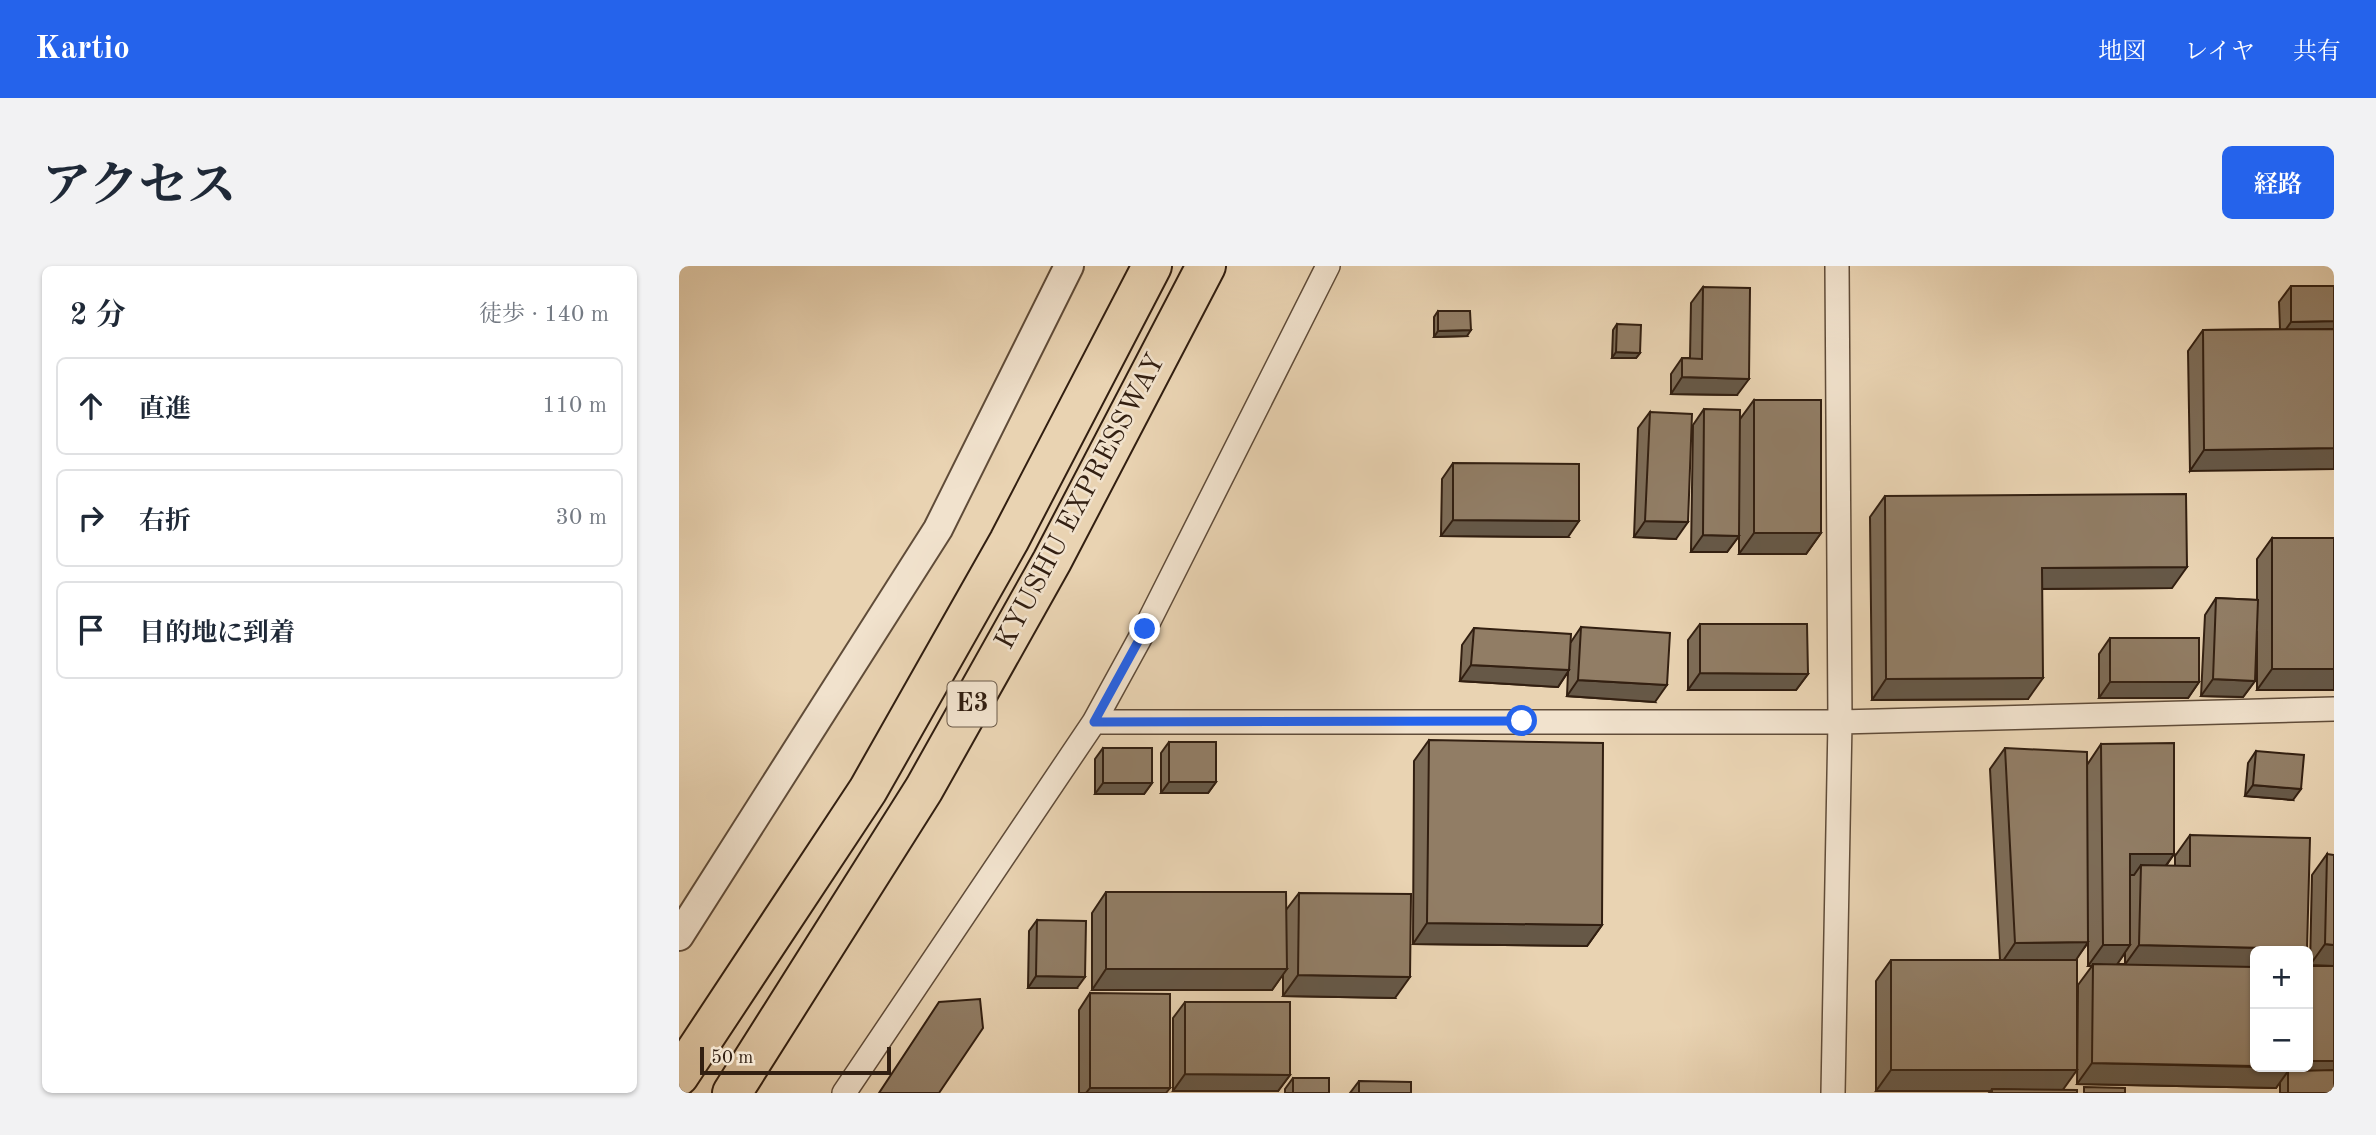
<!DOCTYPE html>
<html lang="ja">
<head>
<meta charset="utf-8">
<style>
  :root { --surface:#fff; --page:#f2f2f3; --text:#1f2937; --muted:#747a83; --line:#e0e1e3; --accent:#2563eb }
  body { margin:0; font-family:"Old Standard TT","Noto Serif JP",serif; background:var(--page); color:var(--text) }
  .controls { position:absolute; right:21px; bottom:21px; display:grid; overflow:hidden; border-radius:10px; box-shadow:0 2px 5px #0004 }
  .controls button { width:63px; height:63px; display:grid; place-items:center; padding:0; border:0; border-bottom:2px solid var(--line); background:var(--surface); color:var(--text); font:35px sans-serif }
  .scale { position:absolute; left:21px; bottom:18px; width:191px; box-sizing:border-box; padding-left:7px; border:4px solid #321f11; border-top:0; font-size:19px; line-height:24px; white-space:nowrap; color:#321f11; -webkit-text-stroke:5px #f1e2cd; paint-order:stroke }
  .stop { position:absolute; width:21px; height:21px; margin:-16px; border:5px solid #2563eb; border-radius:50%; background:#fff }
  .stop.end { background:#2563eb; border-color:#fff; box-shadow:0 2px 7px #0008 }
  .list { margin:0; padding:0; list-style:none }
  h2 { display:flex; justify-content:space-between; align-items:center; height:91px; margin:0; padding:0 28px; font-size:30px }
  h2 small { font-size:23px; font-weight:400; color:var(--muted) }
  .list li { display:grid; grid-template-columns:46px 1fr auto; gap:21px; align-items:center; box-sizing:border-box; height:98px; margin:0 14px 14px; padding:0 14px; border:2px solid var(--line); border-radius:10px }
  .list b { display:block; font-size:26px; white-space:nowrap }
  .list em { font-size:23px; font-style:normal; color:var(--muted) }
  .icon { flex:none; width:38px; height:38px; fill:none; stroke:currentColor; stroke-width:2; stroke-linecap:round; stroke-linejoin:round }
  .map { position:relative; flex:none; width:1655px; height:827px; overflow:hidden; border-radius:10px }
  header { display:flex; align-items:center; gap:42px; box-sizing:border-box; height:98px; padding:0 35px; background:var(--accent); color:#fff }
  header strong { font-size:33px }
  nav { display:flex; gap:38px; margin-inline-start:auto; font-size:24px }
  .intro { display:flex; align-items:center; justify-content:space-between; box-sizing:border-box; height:168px; padding:0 42px }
  h1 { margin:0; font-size:49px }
  .button { padding:18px 32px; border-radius:10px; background:var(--accent); color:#fff; font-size:24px; font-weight:700 }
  main { display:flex; gap:42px; padding:0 42px }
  aside { flex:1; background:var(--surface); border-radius:10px; box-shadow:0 2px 5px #0004 }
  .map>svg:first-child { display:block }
</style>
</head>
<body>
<header>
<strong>Kartio</strong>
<nav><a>地図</a><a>レイヤ</a><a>共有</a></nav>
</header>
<div class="intro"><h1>アクセス</h1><a class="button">経路</a></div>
<main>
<aside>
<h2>2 分<small>徒歩 · 140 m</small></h2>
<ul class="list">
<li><svg class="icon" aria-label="ahead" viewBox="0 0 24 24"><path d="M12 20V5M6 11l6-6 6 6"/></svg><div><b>直進</b></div><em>110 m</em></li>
<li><svg class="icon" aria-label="right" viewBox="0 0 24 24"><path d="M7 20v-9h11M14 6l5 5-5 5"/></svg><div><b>右折</b></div><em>30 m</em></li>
<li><svg class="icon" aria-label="arrive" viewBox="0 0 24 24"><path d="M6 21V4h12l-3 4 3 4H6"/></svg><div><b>目的地に到着</b></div></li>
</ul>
</aside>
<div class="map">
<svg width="1655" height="827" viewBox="0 0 1655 827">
  <rect width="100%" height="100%" fill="#e9d3b2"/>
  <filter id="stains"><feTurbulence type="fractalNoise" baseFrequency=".00286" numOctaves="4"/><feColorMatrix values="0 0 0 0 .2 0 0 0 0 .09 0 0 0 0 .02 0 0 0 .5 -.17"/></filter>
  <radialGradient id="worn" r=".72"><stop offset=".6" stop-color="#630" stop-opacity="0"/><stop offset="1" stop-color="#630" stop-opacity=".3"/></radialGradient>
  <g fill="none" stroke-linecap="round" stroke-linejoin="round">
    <defs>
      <path id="minor" d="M415,456H1161L1655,443
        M165,827L415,456L466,363L649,0
        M1154,827L1161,456L1158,0"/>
      <path id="tertiary" d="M0,670L259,263L390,0"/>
      <path id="motorway" d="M0,810L189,524L330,275L473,0
        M53,827L245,523L373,295L527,0"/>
    </defs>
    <use href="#minor" stroke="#604c39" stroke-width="26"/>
    <use href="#tertiary" stroke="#604c39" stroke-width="32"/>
    <use href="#motorway" stroke="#321f11" stroke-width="42"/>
    <use href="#minor" stroke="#f1e2cd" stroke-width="23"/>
    <use href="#tertiary" stroke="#f1e2cd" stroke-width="28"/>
    <use href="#motorway" stroke="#e9d3b2" stroke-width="38"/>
  </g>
  <path fill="#7d6c57" stroke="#321f11" stroke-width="2" fill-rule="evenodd" d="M1612,20H1655L1511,205L1509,85L1524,64L1601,63L1600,36Z
    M1024,21L1058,129L992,128V108L1003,92H1011L1012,37Z
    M759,45L788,70L755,71V51Z
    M938,58L961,87L957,92H933L934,64Z
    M1075,134L1142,267L1127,288H1060V243V270L1048,286H1012L1014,159L1025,143L1061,153Z
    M971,146L997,273L955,271L959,162Z
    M774,197L889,271L762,270L763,213Z
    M1206,230L1493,322L1363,323L1349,433L1193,434L1191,251Z
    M1593,272L1655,424H1578V365L1576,415L1564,431L1522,430L1526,349L1537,332L1578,334V293Z
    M1021,358L1129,408L1117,424H1009V374Z
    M902,361L976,436L888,430L889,406L879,421L781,415L783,379L795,362L892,376Z
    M1431,372L1520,416L1509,432H1420V388Z
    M750,474L923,659L908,680L734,678L735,495Z
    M490,476L537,516L529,527H482V487Z
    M1422,478L1495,588L1487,600H1496V590L1511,569L1576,685L1611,802L1629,801L1655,827H1601V815L1597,822L1398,818L1399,719L1413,700H1409V677L1396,694L1384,824L1398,827H1310L1312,825H1197V715L1212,694H1321L1311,503L1326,482L1408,499ZM1446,687V698H1438Z
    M424,482L473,517L465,528H416V493Z
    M1577,485L1614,534L1566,530L1569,497Z
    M1648,588L1655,700L1631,699L1633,609Z
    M427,626L607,644L620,627L716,732L604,730V708L593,724H413V647Z
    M358,654L398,722H349L350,665Z
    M411,727L487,827H400V744Z
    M506,736L611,809L599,825H494V752Z
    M614,812L650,827H606V823Z
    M680,815L732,827H671Z"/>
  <path fill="#665847" stroke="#321f11" stroke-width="2" d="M1655,55V72H1601L1612,56Z
    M792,64L788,70L755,71L759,65Z
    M937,86L961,87L957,92H933Z
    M1003,111L1070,113L1058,129L992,128Z
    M1655,182V203L1511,205L1525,184Z
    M774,254L900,255L889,271L762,270Z
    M966,255L1009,256L997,273L955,271Z
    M1075,267H1142L1127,288H1060Z
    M1024,269L1060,270L1048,286H1012Z
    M1508,301L1493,322L1348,323L1363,302Z
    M792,399L890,404L879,421L781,415Z
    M1593,403H1655V424H1578Z
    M1021,407L1129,408L1117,424H1009Z
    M1364,412L1349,433L1193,434L1207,413Z
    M1534,413L1576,415L1564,431L1522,430Z
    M899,414L988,419L976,436L888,430Z
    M1431,416H1520L1509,432H1420Z
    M490,516H537L529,527H482Z
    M424,517H473L465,528H416Z
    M1574,519L1622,523L1614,534L1566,530Z
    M1451,588H1495L1480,609L1462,599L1455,609H1436Z
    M748,657L923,659L908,680L734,678Z
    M1409,676L1395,697L1322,698L1336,677Z
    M1646,678L1655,679V700L1631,699Z
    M1424,679H1451L1437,700L1414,698L1413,700H1409Z
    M1460,679L1628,683L1627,685H1576V703L1445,700Z
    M427,703H608L593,724H413Z
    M619,709L731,711L716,732L604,730Z
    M357,710L406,711L398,722H349Z
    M1629,795H1655V816H1612L1622,801H1629Z
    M1413,797L1576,801H1612L1597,822L1398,818Z
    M1212,804H1398L1383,825L1313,823L1312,825H1197Z
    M506,808L611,809L599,825H494Z
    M411,822H491L487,827H407Z"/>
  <path fill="#917d65" stroke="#321f11" stroke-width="2" d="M1612,20H1655V55L1612,56Z
    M1024,21L1071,22L1070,113L1003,111V92L1023,93Z
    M759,45H791L792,64L759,65Z
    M938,58L962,59L961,87L937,86Z
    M1655,63V182L1525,184L1524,64Z
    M1075,134H1142V267H1075Z
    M1025,143L1061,144L1060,270L1024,269Z
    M971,146L1013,148L1009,256L966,255Z
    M774,197L900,198V255L774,254Z
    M1507,228L1508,301L1363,302L1364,412L1207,413L1206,230Z
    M1593,272H1655V403H1593Z
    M1537,332L1579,334L1576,415L1534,413Z
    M1021,358H1128L1129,408L1021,407Z
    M902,361L991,367L988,419L899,414Z
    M795,362L892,368L890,404L792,399Z
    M1431,372H1520V416H1431Z
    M750,474L924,477L923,659L748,657Z
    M490,476H537V516H490Z
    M1495,477V588H1451V679H1424L1422,478Z
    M424,482H473V517H424Z
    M1326,482L1408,486L1409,676L1336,677Z
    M1577,485L1625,489L1622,523L1574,519Z
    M1511,569L1631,572L1628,683L1460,679L1462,599L1511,600Z
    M1648,588L1655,589V679L1646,678Z
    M427,626H607L608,703H427Z
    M620,627L732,628L731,711L619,709Z
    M358,654L407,655L406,711L357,710Z
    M1212,694H1398V804H1212Z
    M1414,698L1576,701V800L1413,797Z
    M1629,700H1655V795H1629Z
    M411,727L491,728V822H411Z
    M301,733L304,762L260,827H200L260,736Z
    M506,736H611V809L506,808Z
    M1611,802H1620L1619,805L1655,804V827H1609V804Z
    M614,812H650V827H614Z
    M680,815L732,816V827H680Z
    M1405,821L1446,822V827H1405Z
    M1313,823L1398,824V827H1313Z"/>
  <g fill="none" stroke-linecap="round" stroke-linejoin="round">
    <path stroke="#2563eb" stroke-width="9" d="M466,363L415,456L843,455"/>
  </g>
  <g text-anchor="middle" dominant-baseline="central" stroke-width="5" stroke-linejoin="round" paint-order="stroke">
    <rect fill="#f1e2cd" stroke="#6b5a49" stroke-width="2" x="268.5" y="415.5" width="49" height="45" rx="5"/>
    <g font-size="26" font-weight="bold" fill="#321f11">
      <text x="293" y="438">E3</text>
    </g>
    <g font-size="28" fill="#321f11" stroke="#f1e2cd">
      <text transform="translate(402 236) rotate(-62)">KYUSHU EXPRESSWAY</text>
    </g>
  </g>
  <rect width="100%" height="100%" filter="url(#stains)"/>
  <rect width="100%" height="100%" fill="url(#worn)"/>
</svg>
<div class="controls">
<button>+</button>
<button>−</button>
</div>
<div class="scale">50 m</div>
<div class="stop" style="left:843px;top:455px"></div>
<div class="stop end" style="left:466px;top:363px"></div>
</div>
</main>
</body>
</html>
